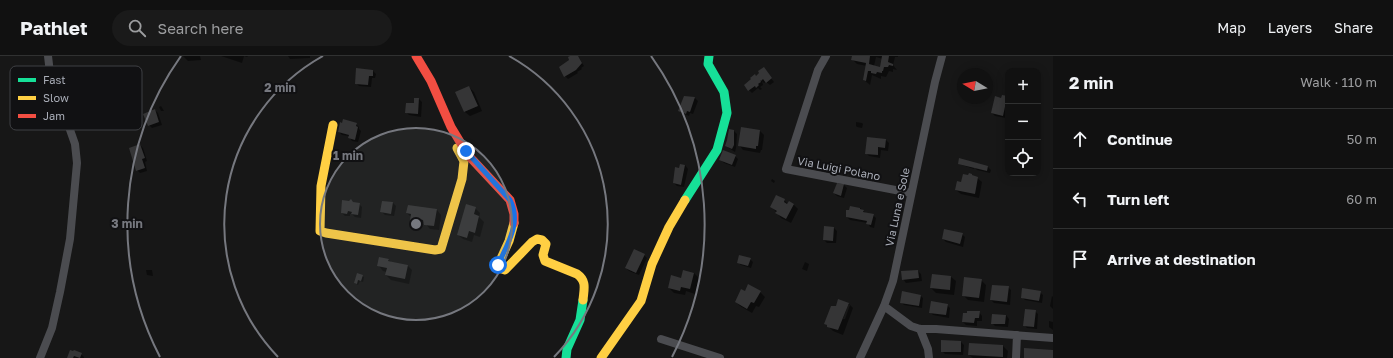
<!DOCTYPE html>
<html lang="en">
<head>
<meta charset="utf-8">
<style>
  :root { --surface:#111; --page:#1a1a1a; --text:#f1f3f6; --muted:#9c9d9f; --line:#303131 }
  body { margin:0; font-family:"Golos Text",sans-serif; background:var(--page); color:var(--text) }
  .controls { position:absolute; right:12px; top:12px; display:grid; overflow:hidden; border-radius:8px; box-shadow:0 2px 10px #0003 }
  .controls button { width:36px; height:36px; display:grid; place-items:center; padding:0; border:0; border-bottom:1px solid var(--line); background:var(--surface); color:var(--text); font:20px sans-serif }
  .compass { position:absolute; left:957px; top:12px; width:36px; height:36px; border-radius:50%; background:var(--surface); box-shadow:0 2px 10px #0003; rotate:280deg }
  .stop { position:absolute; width:12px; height:12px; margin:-9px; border:3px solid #1a73e8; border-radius:50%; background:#fff }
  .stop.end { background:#1a73e8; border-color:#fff; box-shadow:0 1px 4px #0008 }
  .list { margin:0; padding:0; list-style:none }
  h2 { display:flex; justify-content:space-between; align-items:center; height:52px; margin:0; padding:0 16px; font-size:17px }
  h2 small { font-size:13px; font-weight:400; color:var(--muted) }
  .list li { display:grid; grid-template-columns:26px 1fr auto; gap:12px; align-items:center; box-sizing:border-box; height:60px; padding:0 16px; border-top:1px solid var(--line) }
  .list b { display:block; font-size:15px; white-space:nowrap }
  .list em { font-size:13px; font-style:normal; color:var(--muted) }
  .icon { flex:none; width:22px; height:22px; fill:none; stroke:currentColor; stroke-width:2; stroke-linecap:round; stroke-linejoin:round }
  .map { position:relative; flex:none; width:1053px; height:302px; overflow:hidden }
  header { display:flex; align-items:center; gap:24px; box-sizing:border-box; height:56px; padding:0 20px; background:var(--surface); border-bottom:1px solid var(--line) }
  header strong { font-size:19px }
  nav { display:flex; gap:22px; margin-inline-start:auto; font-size:14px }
  .search { width:280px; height:36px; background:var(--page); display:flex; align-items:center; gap:10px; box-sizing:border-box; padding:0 14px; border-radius:22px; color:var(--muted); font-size:15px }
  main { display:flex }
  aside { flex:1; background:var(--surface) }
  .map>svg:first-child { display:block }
</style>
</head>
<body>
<header>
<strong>Pathlet</strong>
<div class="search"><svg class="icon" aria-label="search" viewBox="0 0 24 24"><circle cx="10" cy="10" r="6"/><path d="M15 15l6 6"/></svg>Search here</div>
<nav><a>Map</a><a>Layers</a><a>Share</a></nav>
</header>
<main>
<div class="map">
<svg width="1053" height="302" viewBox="0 0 1053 302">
  <rect width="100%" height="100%" fill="#171717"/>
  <path fill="#0007" fill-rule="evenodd" d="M183,0H200L201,4L188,5Z
    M221,0H248L247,1L244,0L242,7Z
    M288,0H310V2L290,3Z
    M575,0L579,2L584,10L581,12L582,13L577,16L578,17L568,23L565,20Z
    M853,0H898V1H895L893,9L897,14L893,13V16L889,15L886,21L881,20V23L872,19L870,29L869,28L864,24L867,10L857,8L853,4ZM876,1L883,3L881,12L874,10Z
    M373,15L376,18L375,22H372L371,31L359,30L356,27Z
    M766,16L774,26L770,29L766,26L764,27L762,25L763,29L760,31L762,33L760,34L758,32L752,37L749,34L756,21Z
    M469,31L474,36L482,55L470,60L465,56L456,37Z
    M1008,41V53L1006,62L995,60L992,57L1002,43Z
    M695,42L698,45L693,58L690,57L689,60L682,57L679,54Z
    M419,43L422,46L421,61L409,59L406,56Z
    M161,50L164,55H161L159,51Z
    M155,54L158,57L162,69L152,72L149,69Z
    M856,66L862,67L863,68L862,72L857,71L856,70Z
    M356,68L359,71V73L361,75L358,86L352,85L349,80L342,79L339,76Z
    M734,75L737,78L736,92L735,96L726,90Z
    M760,75L764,79L762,94H761L760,97L743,94L739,89Z
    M868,82L886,84L889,87L888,95L881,94L880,102L869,100L866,97Z
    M140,89L143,92L147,105L145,106L147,115L140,117L137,114Z
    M350,98L354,99L355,101H351Z
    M735,100L738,103L735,111L724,107L721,104Z
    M959,108L988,111L991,114L990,117L977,114L974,111V113Z
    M681,109H685L688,113L684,131L677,130L674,127Z
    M974,121L977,122L982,126L979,142L961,138L956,134L962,127Z
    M772,123L775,125L774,127L771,125Z
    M837,128L844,129L847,132L844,142L837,140L834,137Z
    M784,144L788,148L794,149L798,153L791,167L781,162L771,150Z
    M353,147L359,148L362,151L361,162L355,161L352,158H350V160H345L342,157Z
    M393,147L396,150L394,160L385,159L382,156Z
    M475,152L480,157L479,161L484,166L480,181L474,179L472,186L463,183L458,179Z
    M860,152L867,158L873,159L876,162L874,172L870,171L868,167L850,164L847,161Z
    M437,154L441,159L439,174L430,173L425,167H422L421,171H417L412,166L411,161L407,157Z
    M834,172L837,175L836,187H827L824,184Z
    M962,178L965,181L963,191L946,186L943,183Z
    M644,199L647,202L639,219L629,215L626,212Z
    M750,203L753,206L751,212L741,209L738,206Z
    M388,204L391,206L407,209L412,214L409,228L391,224L386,219L387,216L383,215L379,210Z
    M805,206L809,208L807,215L802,213Z
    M146,214H152L153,220L147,219Z
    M918,215L921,218L922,225L906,227L903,223Z
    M694,217L699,222L695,238L686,235L685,239L674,237L669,232L682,223Z
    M358,218L364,221L363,226L360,225L358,229L355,227Z
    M951,221L956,225L954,239L936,237L931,232Z
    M981,224L986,229L984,246L968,244L963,239Z
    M1008,231L1011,234L1010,249L994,247L991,244Z
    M745,236H760L765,241L759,251L756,250L752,257L740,250L736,246Z
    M1040,236L1043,239L1042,247L1025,244L1022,241Z
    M920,239L923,242L922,252L904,249L901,246Z
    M1052,240L1053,241V253L1050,250Z
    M839,244L849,248L853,252L843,279L833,275L826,268L837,251ZM848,249H850L845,263H843Z
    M947,249L950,252L949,262L933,259L930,256Z
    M1035,255L1038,258L1037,273L1027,272L1024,269Z
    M979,256L982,260V265H977V270L966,269L963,266L968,258Z
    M1006,259L1009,263L1008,271L995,270L992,267Z
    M1049,265L1053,266V274L1049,271Z
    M961,286L964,289L963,299L945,298L942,295Z
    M1003,290L1008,295L1007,302H973L969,299Z
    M71,295L81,298L84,301V302H68Z"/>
  <path fill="#353536" d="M570,0H578L582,7L576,14L564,21L559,11L569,4L568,1Z
    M852,0H870L869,8L880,11L882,0H889L888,6L893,8V10L889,9L888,11H884L883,15H882V17L877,16L876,18L871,17V15H868L866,25L863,24L866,7L851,4Z
    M764,11L772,22L766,27L763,23L761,25L760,24L761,26L758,28L759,29L756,32L755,30L748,35L744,29L751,23L750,22L755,18L756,20L759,17L758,15Z
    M356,12L373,14V20H369L368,29L355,28Z
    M469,30L478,50L464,56L455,36Z
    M1002,39L1008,40V47L1006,46L1003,60L991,57L995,40L1001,42Z
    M684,40L695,41L690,56L687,55L686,58L678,55Z
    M414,42H419L418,58L405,57L406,47H414Z
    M155,53L159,66L148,70L143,58Z
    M343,63L357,67L356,70L358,71L355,84L348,82L349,79L338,76L340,66L342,67Z
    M741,71L760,74L758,90H756V93L738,90Z
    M729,73L734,74V89L732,93L725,90L727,84Z
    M867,81L886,83L885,92L878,91V99L865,98Z
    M140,88L145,102L142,103L145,112L136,115L129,92Z
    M723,94L736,99L732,109L719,104Z
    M959,102L988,110L987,115L958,108Z
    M680,108L685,109L681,129L673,127L675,111L679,112Z
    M969,117L972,118V119L978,121L975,138L955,134L957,125L961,126L963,118L968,119Z
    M837,127L844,128L841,140L833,137Z
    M776,139L785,143L784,146L787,148L789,145L794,148L786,163L775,157L777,155L770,151Z
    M351,143L353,146L360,147L358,159L351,158L352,156L348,155L347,158L341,157L342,144L349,145Z
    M382,145L393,146L391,158L380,156Z
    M466,148L476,151L474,158L479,160L475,177L469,175L467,182L457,179Z
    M408,149L437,153L434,170L424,169L423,164L418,163L417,167L411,166V164H410L411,158L406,157Z
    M850,150L860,152V153L864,154L863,156L874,158L871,169L866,168L867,165L846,161V154H849Z
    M824,170L834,171L833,185L823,184Z
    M944,173L963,177L960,188L942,183Z
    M634,193L645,198L636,217L625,212Z
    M739,199L751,202L748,210L737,207Z
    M379,201L389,203L388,205L408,209L405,223L385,219L387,212L377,210Z
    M683,214L694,217L690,233L681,231L680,235L668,232L671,219L681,222Z
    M918,214L919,222L902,224L901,215Z
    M357,217L363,219L361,225L358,224L357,228L354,227Z
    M932,218L951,220L950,234L930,232Z
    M964,221L982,223L979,242L962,240Z
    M748,228L761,235L754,247L751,246L747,253L735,246L741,233L745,235Z
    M992,229L1009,230L1007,246L990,244Z
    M1022,232L1041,235L1039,245L1021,242Z
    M902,235L921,239L919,250L900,247Z
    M838,243L849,247L838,274L827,271V269L824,268L831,250H836Z
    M931,245L948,248L946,259L929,257Z
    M1025,253L1036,254L1034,271L1023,270Z
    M967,255H980L979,262H975L974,267L962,266L963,257H967Z
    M992,258L1006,259L1005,268H991Z
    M941,284L961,285V296H941Z
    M969,287L1003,289V301L968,299Z
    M1024,292L1053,294V302H1024Z
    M70,294L73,295L74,294L82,297L80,302L74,300L73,302H67Z"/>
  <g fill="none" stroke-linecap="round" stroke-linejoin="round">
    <path stroke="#4b4c50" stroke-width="8" d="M826,0L818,14L786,113L911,137
      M884,250L911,270L920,273H936L1053,282
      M920,273L928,293L929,302
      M661,283L720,302
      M40,302L52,272L60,236L70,183L77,107L75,88L50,17L48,0
      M860,302L884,250L893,225L935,26L942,0
      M1016,302L1017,279"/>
    <path stroke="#16e098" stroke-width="9" d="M685,144L717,94L727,57L724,36L708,8L709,0
      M566,302L567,293L580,264L583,244"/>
    <path stroke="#ffcf43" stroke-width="9" d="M333,69L321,130L320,175L326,177L435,194L441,193L462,123L464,105L457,92
      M514,167L509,185L499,207V212L505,214L532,186L537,183L542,184L546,188L543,199L545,205L577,218C587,225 584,233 583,244
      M601,302L641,245L652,208L669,171L685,144"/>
    <path stroke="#f24e42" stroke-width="9" d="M416,0L431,25L451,71L468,99L510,144L514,158V167"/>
  </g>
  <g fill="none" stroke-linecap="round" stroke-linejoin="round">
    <path stroke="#1a73e8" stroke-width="5" d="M466,95L510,144C522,167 507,188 498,209"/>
  </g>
  <circle cx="416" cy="168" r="96" fill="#76787f" fill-opacity=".12"/>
  <g fill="none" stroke="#76787f" stroke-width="2">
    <circle cx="416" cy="168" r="96"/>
    <path d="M278 301A192 192 0 0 1 323 0M509 0A192 192 0 0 1 554 301"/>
    <path d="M160 301A289 289 0 0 1 181 0M651 0A289 289 0 0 1 672 301"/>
  </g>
  <g text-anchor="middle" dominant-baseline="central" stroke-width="4" stroke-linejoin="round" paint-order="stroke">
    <g font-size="11" fill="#a9adb7" stroke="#111113">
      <text transform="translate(839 112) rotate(11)">Via Luigi Polano</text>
      <text transform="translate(897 151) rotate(-78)">Via Luna e Sole</text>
    </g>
  </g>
  <rect x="10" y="10" width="132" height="64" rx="6" fill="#111113" stroke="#3f4044" stroke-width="1"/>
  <rect x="18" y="22" width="18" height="4" fill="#16e098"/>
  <rect x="18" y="40" width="18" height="4" fill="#ffcf43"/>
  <rect x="18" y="58" width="18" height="4" fill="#f24e42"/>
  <g font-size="11" fill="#a9adb7">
    <text x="43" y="28">Fast</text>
    <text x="43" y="46">Slow</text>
    <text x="43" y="64">Jam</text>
  </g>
  <circle cx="416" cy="168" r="6" fill="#76787f" stroke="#111113" stroke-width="2"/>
  <g font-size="12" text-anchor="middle" font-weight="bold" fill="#76787f" stroke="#111113" stroke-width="4" stroke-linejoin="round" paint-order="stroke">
    <text x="280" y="36">2 min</text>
    <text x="348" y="104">1 min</text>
    <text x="127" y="172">3 min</text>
  </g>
</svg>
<div class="controls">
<button>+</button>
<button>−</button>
<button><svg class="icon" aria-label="locate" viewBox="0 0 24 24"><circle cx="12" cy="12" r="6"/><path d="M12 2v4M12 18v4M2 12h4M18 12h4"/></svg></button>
</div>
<svg class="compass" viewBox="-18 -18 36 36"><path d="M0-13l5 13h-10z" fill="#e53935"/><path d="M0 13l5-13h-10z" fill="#9c9d9f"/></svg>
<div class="stop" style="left:498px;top:209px"></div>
<div class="stop end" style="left:466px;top:95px"></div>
</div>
<aside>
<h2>2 min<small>Walk · 110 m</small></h2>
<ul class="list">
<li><svg class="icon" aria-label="ahead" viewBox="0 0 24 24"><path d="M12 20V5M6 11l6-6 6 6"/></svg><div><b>Continue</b></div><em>50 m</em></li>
<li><svg class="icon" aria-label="left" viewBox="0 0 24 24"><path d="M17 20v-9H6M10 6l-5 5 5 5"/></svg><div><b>Turn left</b></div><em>60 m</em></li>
<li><svg class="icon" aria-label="arrive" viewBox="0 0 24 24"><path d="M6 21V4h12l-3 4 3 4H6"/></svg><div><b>Arrive at destination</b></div></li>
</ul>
</aside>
</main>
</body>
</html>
